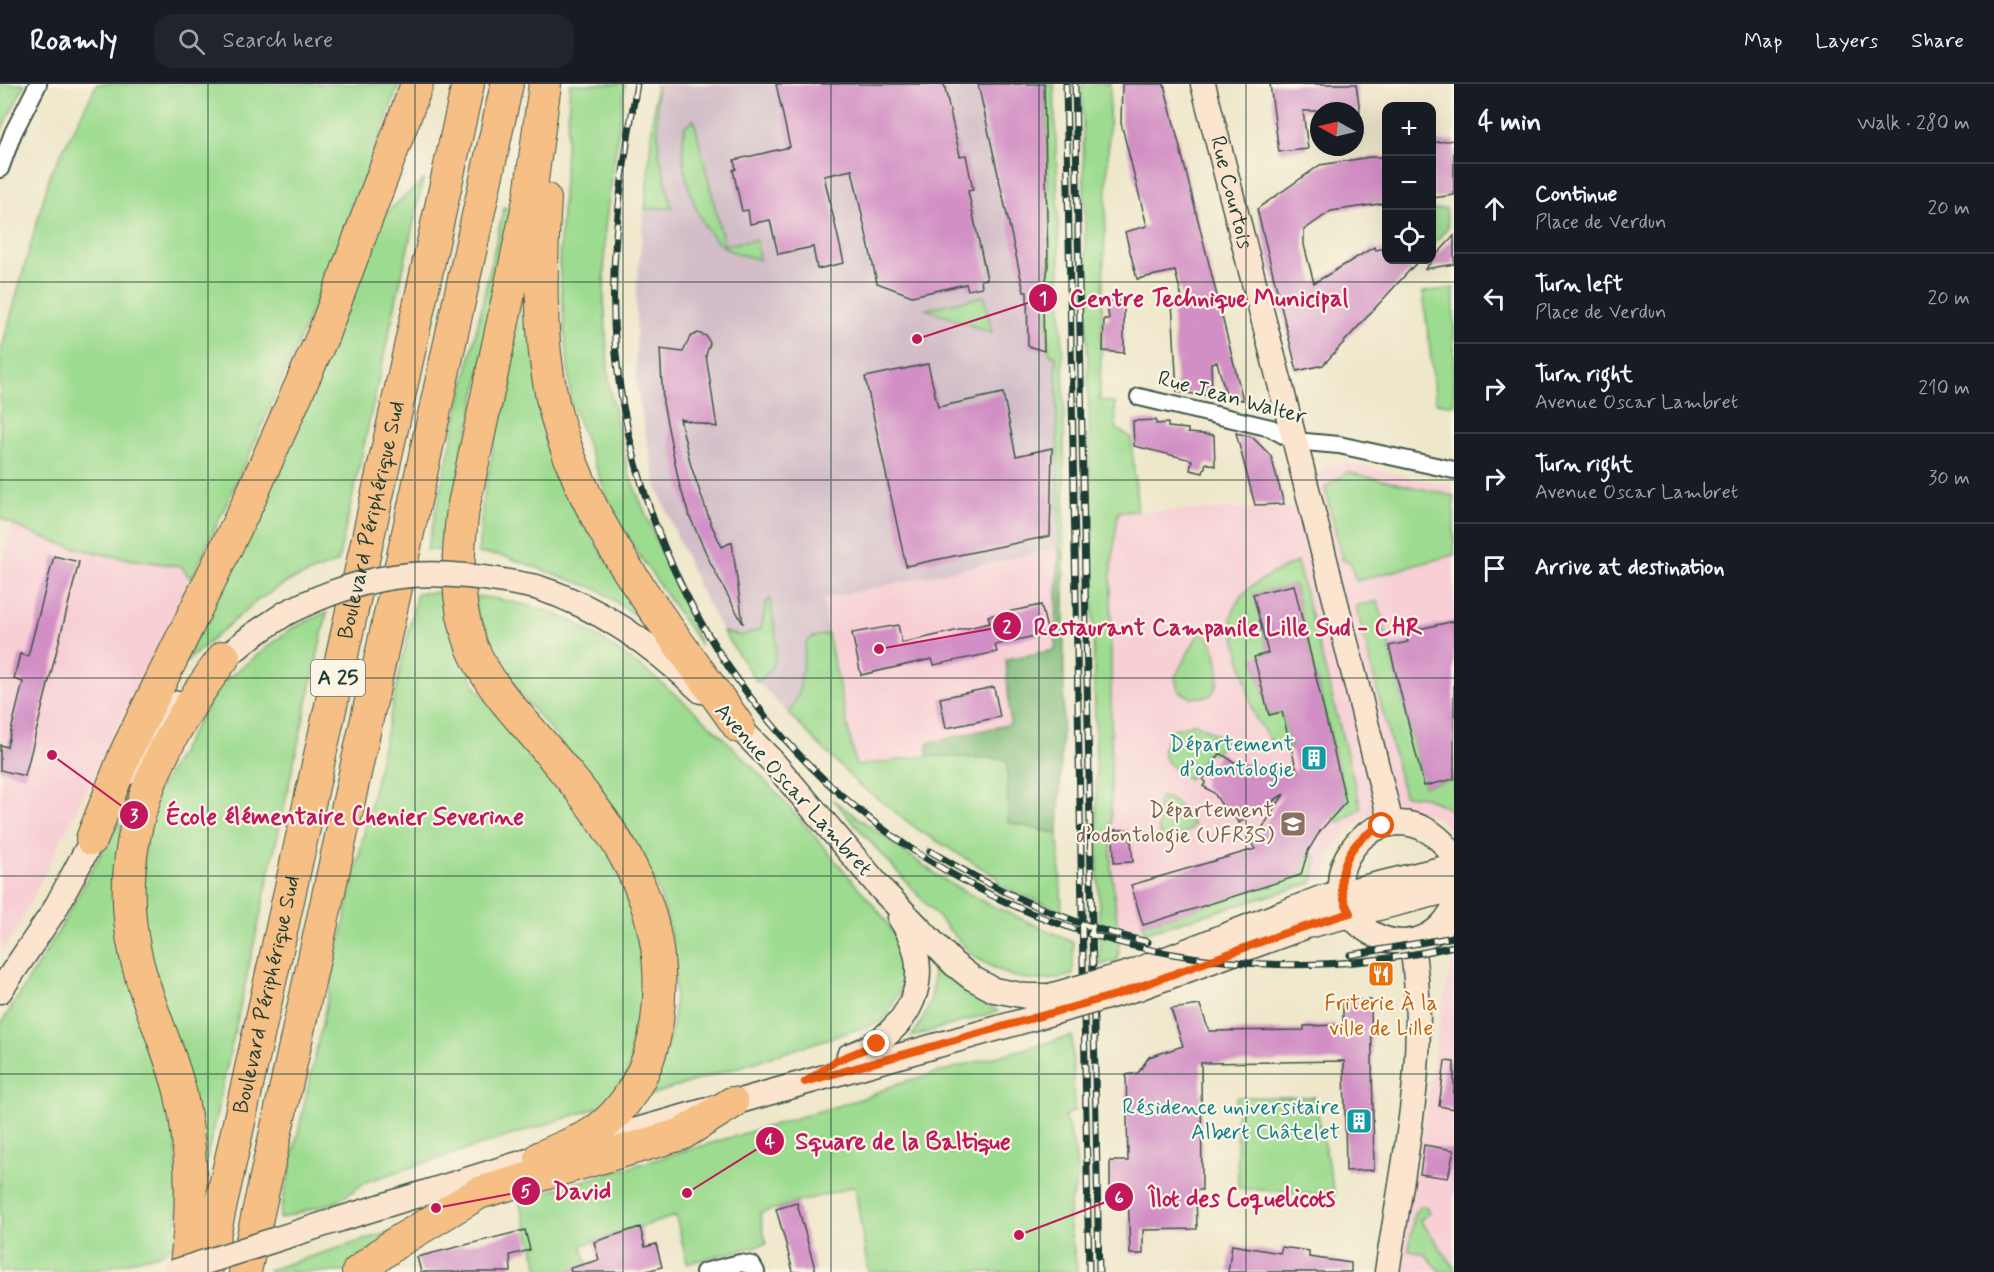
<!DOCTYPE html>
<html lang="en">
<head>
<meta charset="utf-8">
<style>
  :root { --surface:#171b24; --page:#20242c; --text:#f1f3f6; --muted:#9ea1a6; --line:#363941 }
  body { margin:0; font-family:Mynerve,sans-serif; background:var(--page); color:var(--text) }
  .controls { position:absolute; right:18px; top:18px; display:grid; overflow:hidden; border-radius:12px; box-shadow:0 6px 24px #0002 }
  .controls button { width:54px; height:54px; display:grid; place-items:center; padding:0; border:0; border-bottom:2px solid var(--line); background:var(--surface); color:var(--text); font:30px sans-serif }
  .compass { position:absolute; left:1310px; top:18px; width:54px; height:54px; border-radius:50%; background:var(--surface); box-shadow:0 6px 24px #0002; rotate:278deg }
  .stop { position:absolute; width:18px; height:18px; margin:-14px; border:4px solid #ea580c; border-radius:50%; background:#fff }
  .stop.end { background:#ea580c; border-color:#fff; box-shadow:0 2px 6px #0008 }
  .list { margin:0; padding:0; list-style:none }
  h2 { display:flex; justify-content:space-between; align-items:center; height:78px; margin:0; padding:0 24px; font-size:26px }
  h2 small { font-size:20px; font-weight:400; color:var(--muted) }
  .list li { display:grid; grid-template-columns:39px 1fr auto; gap:18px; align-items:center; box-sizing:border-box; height:90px; padding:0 24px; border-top:2px solid var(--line) }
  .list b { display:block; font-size:22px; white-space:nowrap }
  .list p { margin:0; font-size:20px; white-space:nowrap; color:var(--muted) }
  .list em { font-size:20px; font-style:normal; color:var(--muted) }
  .icon { flex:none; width:33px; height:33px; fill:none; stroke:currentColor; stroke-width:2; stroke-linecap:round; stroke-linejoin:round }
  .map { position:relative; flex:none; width:1454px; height:1188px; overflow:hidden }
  header { display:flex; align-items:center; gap:36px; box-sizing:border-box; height:84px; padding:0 30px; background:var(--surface); border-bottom:2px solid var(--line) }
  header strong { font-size:28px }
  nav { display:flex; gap:33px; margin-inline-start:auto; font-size:21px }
  .search { width:420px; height:54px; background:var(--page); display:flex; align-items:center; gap:15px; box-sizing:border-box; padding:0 21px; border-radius:18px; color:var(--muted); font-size:22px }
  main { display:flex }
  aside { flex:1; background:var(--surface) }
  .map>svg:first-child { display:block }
</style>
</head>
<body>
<header>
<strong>Roamly</strong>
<div class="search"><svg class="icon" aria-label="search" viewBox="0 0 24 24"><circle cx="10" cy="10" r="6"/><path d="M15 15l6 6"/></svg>Search here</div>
<nav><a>Map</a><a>Layers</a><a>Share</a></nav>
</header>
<main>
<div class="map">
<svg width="1454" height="1188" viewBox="0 0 1454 1188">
  <rect width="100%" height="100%" fill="#fcf5e5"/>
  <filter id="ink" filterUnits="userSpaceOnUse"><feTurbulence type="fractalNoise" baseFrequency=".0167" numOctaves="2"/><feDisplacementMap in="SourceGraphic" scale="12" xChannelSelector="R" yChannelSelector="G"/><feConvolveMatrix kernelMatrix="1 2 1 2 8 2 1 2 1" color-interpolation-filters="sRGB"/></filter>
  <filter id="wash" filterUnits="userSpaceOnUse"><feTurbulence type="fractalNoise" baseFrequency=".008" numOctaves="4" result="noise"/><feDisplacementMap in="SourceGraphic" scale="24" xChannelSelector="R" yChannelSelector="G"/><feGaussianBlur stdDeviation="1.35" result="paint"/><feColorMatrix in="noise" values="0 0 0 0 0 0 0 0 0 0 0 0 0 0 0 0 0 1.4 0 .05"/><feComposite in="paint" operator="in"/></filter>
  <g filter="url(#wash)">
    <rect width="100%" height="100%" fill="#eee7ca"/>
    <path fill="#f7cfd5" d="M1347,378L1454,404V750L1437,734L1412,725L1374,727L1351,743L1333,767L1325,793L1311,801L1119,856L1111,781V490L1118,428L1321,423L1317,391L1328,381Z
      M12,440L35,450L132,476L181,482L191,495L16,847L0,869V488Z
      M1059,464L1055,566L1006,576L1010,641L928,659L927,672L856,682L823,515Z
      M1454,872V1188H1387L1393,1146L1417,1086L1442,920Z"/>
    <path fill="#d2bdc8" d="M656,0H1046L1049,269L1056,272L1059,464L823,515L828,550L813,553L799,608L789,630L757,598L723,548L699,504L657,404L641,328L636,294V212Z"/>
    <path fill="#9ddb90" stroke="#5e8c62" stroke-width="1.5" d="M0,0H25L0,49Z
      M97,0H399C339,169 269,333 191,495L181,482C126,476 47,463 0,433V271L50,91Z
      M570,0H625L605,143L604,214L609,301L628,388L701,562L618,440L571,319L559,177Z
      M656,0L659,70L672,124L645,125Z
      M1046,0H1054L1064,318V475L1059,464L1056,272L1049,269L1045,220L1050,173Z
      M1082,0H1110C1108,106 1101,211 1100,316L1115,319L1116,344L1131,354L1138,427L1118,428L1111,490V781L1119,856L1118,876L1100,881Z
      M694,36L724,161L756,156L759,175C745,172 730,169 720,160C693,137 677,76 685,42Z
      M423,96L338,478L289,497L255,518L185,579L385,130Z
      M504,123L514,126L444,466H427Z
      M1446,124L1448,143L1432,162V126Z
      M527,191L541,333L573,424L647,540L599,506L504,472L478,469L483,417Z
      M1454,204V321L1436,318L1423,208Z
      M984,212L992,249L926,225Z
      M1347,388L1454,412V471L1356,497L1350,478L1342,475L1325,404Z
      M1297,478L1361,724L1339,739L1332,732L1346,718L1294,501L1254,510L1268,569L1254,573L1269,631L1282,628L1291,665L1270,656L1254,632L1231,535C1235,505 1271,489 1297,478Z
      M446,508L459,566L475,602L525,666L570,710L603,754L641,845L647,907L638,969L609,1020L368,1097L338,1117L279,1135L417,509Z
      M474,512C507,515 545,524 575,539C591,547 606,559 621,569C709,629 777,707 845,788C867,815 895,839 903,874C908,898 895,917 884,937L647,1012C655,990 668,966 672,943C696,787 588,695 500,586C487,562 478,539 474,512Z
      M770,515C774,545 788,580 757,598L723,548L741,552L761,545L766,518Z
      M1378,517L1424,702L1454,695V727L1425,713L1404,711L1356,522Z
      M327,528L203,1091L141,853L146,728L219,601L291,545Z
      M828,550L856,682L927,672L1008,674V738L1058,750L1062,827L999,801L997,793L920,747L857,699L789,630L799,608L806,559L813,553Z
      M1205,550C1219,561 1225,602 1209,612L1191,614L1178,606L1175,593L1198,551Z
      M1195,639L1226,656L1215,670L1208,668L1189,695L1179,690L1164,674L1163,664L1172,646Z
      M1161,713C1175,714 1188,730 1194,741L1189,747L1168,757L1159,749L1158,716Z
      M832,715L944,796L986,819L1073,858V891C1029,902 1010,895 972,871Z
      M118,738L123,743L175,1050L178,1120L175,1158L165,1168L90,1188H0V942L57,850Z
      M1308,770L1317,773L1312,799L1144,849L1142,838L1146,840L1301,791Z
      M932,875L963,906L998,927L911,953C931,927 936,907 932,875Z
      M1072,952L1074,1027L1064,1032C1072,1054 1080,1077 1076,1101C1073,1114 1068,1116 1069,1133C1069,1152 1076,1169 1077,1188H868L855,1102L760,1129L766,1160L687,1179L676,1132L582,1161L589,1188H540L519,1116L864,1014L899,999Z
      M1236,1013H1314L1335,1112L1238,1104Z
      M1421,1122L1426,1123L1430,1129L1420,1136L1454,1183V1188H1441L1425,1170L1409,1167L1414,1130Z
      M396,1146L346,1188H268V1186Z"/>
    <path fill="#7ebb7a" stroke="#4e7c57" stroke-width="1.5" d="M1059,464L1064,475V606L1058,750L1008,738L1007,675L927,672L928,659L1010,640L1006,575L1055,566Z"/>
    <g id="blocks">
      <path fill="#d28fc5" d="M776,0H944L960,72L966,71L973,106L968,107L987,195L981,196L982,203L968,206L966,200L912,212L877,199L852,86L824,92L844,179L817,185L813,163L778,170L770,136L750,140L748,126L742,127L733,86L736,85L734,76L790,63Z
        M978,0H1044L1048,182L1043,221L1044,267L1028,262L1027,208H1024Z
        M1122,0H1164L1243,316L1227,314L1217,278L1211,279L1212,312L1177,308L1172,217L1182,214L1175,187L1137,195L1125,148L1147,142L1121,39Z
        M1270,0H1356L1360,27H1303L1308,65L1279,68Z
        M1454,56V111L1433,114L1431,59Z
        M1370,73H1386V119L1331,127L1304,146V161L1314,199L1374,163L1376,166L1386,164V176H1419L1323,281L1297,287L1257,125L1320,81Z
        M1454,152V180L1425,185L1441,166Z
        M1124,216V269L1103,267L1104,235H1109L1107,218Z
        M698,249L706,252L710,259L706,271L717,343L680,335L691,382L711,440L722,463L732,458L743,540L710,478L689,431L679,399L663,319L660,265L683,268L690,253Z
        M928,280L938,323L1003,309L1016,372L1052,364L1050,452L906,482L865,293Z
        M1156,336V340L1168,339V343L1188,345V349L1214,351L1215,382L1206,379L1203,389L1190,386L1192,376L1134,362L1133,337Z
        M1236,349L1252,353L1271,372L1284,420L1255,421Z
        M54,472L79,478L25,692L0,686V661L7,663L23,598L14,595L20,570L28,572Z
        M1294,501L1346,718L1320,747L1308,767L1301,791L1143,841L1131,801L1255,765L1252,760L1284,710L1239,739L1229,724L1225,726L1214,709L1203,702L1206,698L1203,696L1220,669L1234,678L1297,687L1282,628L1269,631L1254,573L1268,569L1253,510Z
        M1041,521L1048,549L995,561L997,568L934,581L932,575L861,591L852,549L898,541L902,559L990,539L988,532Z
        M1454,537V695L1424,702L1389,562L1408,558L1406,548Z
        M994,603L1000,633L946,644L940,614Z
        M1113,746H1130L1133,778L1114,779Z
        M1343,916H1371L1374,1086L1346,1087L1344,977L1201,979L1202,1106H1196L1197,1145L1143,1146V1170H1130L1128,1103L1110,1104V1077H1128L1126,991L1138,989L1149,973L1183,962L1171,925L1200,921L1209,947L1304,946V942L1343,941Z
        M1445,977L1454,978V1025L1439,1022Z
        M1424,1061L1454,1066L1448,1094L1420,1090Z
        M797,1119L810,1167L816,1188H793L786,1160L776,1125Z
        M640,1143L645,1163L656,1160L662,1183L643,1188H571L570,1184L599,1176L594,1158Z
        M525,1146L530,1166L510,1171L511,1188H421L417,1173Z
        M1232,1161L1280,1169L1282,1163L1309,1167V1173L1351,1179V1188H1228Z"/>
    </g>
  </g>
  <g filter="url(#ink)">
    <use href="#blocks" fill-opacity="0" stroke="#3e564a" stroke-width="1.5"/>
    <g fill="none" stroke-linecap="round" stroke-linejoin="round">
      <defs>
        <path id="street" d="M0,85L13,49L38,0
          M1139,313L1271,344L1294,357L1339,361L1454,386
          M704,1188L740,1179L752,1181L756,1188"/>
        <g id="secondary">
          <path id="s1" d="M1203,0C1266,247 1331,493 1391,740"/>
          <path d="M536,503C600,523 652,561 701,607"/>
          <path d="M211,585L253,551L286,529"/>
          <path d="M727,631L773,678L883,807L954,880L972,894L994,906L1026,912H1050"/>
          <path d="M129,688L151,654L179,619"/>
          <path d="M1454,774C1443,754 1423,739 1399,739C1380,740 1363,749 1352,765C1304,833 1416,901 1454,823"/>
          <path d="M1133,888L1321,814L1454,782"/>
          <path d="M1138,904L1307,842L1454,805"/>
          <path d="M0,907L54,827L101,739"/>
          <path d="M849,972C911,949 939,892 900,834"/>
          <path d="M337,1136L541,1073L1055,928"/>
          <path d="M1387,1188C1403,1079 1431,967 1411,857"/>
        </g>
        <g id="highway">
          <path d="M545,115C541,182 538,248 552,314C579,440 667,540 739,643"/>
          <path d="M92,755L126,668L248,419L323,251L417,0"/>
          <path d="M541,1073C556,1066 571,1060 586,1053C626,1031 652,981 657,937C673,816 611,741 538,655C513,626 487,599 472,563C455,518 457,472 463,425L530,111L545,0"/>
          <path d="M185,1188C193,1128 194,1066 180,1007C168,960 145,916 135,868C111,755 158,660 224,573"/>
          <path id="s2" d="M206,1188L468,0"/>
          <path d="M245,1188L507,0"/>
          <path d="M358,1188L394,1160L479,1109L682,1050L732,1019"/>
        </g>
      </defs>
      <use href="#street" stroke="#3e564a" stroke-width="20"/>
      <use href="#secondary" stroke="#3e564a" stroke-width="27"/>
      <use href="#highway" stroke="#3e564a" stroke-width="34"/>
      <use href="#street" stroke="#fff" stroke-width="16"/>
      <use href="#secondary" stroke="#fbe5cf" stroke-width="24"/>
      <use href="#highway" stroke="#f5bf86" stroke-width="32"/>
      <defs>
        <path id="rail" d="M637,0C618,107 603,214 623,322C694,712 1071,951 1454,862
          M1066,0L1089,1188
          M1075,0L1099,1188
          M930,767C998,808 1070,841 1148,858
          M1350,871L1454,853"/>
      </defs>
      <use href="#rail" stroke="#1f3d34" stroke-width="7"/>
      <use href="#rail" stroke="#fcf5e5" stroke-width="4.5" stroke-dasharray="14" stroke-linecap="butt"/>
      <defs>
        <path id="secondary-bridge" d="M286,529C377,483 437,483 536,503
          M1050,912L1133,888
          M1055,928L1138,904
          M174,1188L337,1136"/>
      </defs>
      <use href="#secondary-bridge" stroke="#3e564a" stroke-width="27" stroke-linecap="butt"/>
      <use href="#secondary-bridge" stroke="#fbe5cf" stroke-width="24"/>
    </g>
  </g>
  <g fill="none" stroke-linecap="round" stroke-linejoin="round" filter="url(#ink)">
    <path stroke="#ea580c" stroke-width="8" d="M877,960L836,977L805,998L1119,910L1285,849L1350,829C1331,795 1346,757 1382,742"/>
  </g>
  <path fill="none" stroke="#1f3d34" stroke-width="1.5" stroke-opacity="0.55" d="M208,0V1188M415,0V1188M623,0V1188M831,0V1188M1039,0V1188M1246,0V1188M0,198H1454M0,396H1454M0,594H1454M0,792H1454M0,990H1454"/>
  <defs>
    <symbol id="building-square" viewBox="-11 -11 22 22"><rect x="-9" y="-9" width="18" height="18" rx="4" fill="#0f9aa8" stroke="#fcf5e5"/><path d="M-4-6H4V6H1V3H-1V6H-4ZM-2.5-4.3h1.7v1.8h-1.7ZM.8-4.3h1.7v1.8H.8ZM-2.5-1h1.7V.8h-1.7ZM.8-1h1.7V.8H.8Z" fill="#fff"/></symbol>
    <symbol id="university-square" viewBox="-11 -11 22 22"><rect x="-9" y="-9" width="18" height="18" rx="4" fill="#8d6e63" stroke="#fcf5e5"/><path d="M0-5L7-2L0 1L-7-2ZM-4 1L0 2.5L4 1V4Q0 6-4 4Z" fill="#fff"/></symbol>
    <symbol id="restaurant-square" viewBox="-11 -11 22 22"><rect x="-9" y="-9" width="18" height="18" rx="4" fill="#e8710a" stroke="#fcf5e5"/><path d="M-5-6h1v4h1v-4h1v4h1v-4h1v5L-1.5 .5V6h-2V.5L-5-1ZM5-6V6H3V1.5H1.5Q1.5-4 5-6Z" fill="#fff"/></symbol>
  </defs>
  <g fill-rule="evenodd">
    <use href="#building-square" x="1299" y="659" width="30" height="30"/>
    <use href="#university-square" x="1278" y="725" width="30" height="30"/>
    <use href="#restaurant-square" x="1366" y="875" width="30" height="30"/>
    <use href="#building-square" x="1344" y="1022" width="30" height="30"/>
  </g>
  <g text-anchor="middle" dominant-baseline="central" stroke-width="4.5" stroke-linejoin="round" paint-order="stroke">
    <rect fill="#fcf5e5" stroke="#617469" stroke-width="1.5" x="311" y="576" width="54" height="36" rx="4.5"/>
    <g font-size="21" font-weight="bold" fill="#1f3d34">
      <text x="338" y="594">A 25</text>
    </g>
    <g font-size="22" fill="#1f3d34" stroke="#fcf5e5">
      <text stroke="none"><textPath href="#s1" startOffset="112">Rue Courtois</textPath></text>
      <text transform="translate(1232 314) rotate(15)">Rue Jean Walter</text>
      <text stroke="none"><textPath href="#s2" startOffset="770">Boulevard Périphérique Sud</textPath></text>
      <text transform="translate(793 706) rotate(48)">Avenue Oscar Lambret</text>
      <text stroke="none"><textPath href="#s2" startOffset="284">Boulevard Périphérique Sud</textPath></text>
    </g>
    <g font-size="22" fill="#0d838f" stroke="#fcf5e5" text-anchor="end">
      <text x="1294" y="661">Département<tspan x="1294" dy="25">d’odontologie</tspan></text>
      <text x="1340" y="1024">Résidence universitaire<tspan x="1340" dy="25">Albert Châtelet</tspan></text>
    </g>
    <g font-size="22" fill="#785e54" stroke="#fcf5e5" text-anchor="end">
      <text x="1274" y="727">Département<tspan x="1274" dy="25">d’odontologie (UFR3S)</tspan></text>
    </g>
    <g font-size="22" fill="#c56008" stroke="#fcf5e5">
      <text x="1381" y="920">Friterie À la<tspan x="1381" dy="25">ville de Lille</tspan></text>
    </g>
  </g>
  <path fill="none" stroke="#c2185b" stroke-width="2" d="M917 255L1043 214M879 565L1007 542M52 671L134 731M687 1109L770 1057M436 1124L526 1107M1019 1151L1119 1113"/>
  <g fill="#c2185b" stroke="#fcf5e5" stroke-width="2">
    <circle cx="917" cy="255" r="6"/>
    <circle cx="879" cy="565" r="6"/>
    <circle cx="52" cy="671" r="6"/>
    <circle cx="687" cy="1109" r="6"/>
    <circle cx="436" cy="1124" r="6"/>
    <circle cx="1019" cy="1151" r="6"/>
    <circle cx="1043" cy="214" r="15"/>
    <circle cx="1007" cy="542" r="15"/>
    <circle cx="134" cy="731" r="15"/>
    <circle cx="770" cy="1057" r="15"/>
    <circle cx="526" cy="1107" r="15"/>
    <circle cx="1119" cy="1113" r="15"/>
  </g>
  <g font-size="18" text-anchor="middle" font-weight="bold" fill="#fff">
    <text x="1043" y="220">1</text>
    <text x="1007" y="548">2</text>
    <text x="134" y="737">3</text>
    <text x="770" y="1063">4</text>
    <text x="526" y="1113">5</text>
    <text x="1119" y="1119">6</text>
  </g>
  <g font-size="24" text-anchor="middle" font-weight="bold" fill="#c2185b" stroke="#fcf5e5" stroke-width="4.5" stroke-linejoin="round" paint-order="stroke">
    <text x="1209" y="222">Centre Technique Municipal</text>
    <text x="1228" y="551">Restaurant Campanile Lille Sud - CHR</text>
    <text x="345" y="740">École élémentaire Chenier Severine</text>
    <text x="903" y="1065">Square de la Baltique</text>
    <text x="582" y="1115">David</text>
    <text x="1241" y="1122">Îlot des Coquelicots</text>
  </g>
</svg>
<div class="controls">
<button>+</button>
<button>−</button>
<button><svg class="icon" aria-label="locate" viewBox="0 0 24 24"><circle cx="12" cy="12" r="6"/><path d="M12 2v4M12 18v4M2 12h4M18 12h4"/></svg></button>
</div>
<svg class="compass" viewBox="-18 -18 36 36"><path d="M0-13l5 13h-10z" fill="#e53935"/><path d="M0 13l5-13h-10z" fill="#9ea1a6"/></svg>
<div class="stop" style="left:1382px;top:742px"></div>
<div class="stop end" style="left:877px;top:960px"></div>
</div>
<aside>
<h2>4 min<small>Walk · 280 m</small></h2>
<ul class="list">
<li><svg class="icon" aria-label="ahead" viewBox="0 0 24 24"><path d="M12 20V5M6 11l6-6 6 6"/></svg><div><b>Continue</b><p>Place de Verdun</p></div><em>20 m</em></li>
<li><svg class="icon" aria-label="left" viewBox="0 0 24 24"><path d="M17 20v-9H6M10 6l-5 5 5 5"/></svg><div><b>Turn left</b><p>Place de Verdun</p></div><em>20 m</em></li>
<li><svg class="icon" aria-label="right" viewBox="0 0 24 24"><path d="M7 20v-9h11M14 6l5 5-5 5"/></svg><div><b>Turn right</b><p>Avenue Oscar Lambret</p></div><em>210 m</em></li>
<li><svg class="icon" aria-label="right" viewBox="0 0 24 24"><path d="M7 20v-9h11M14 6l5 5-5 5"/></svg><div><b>Turn right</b><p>Avenue Oscar Lambret</p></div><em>30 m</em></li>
<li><svg class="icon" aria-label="arrive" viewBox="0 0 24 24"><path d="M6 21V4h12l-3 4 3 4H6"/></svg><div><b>Arrive at destination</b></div></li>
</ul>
</aside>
</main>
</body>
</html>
